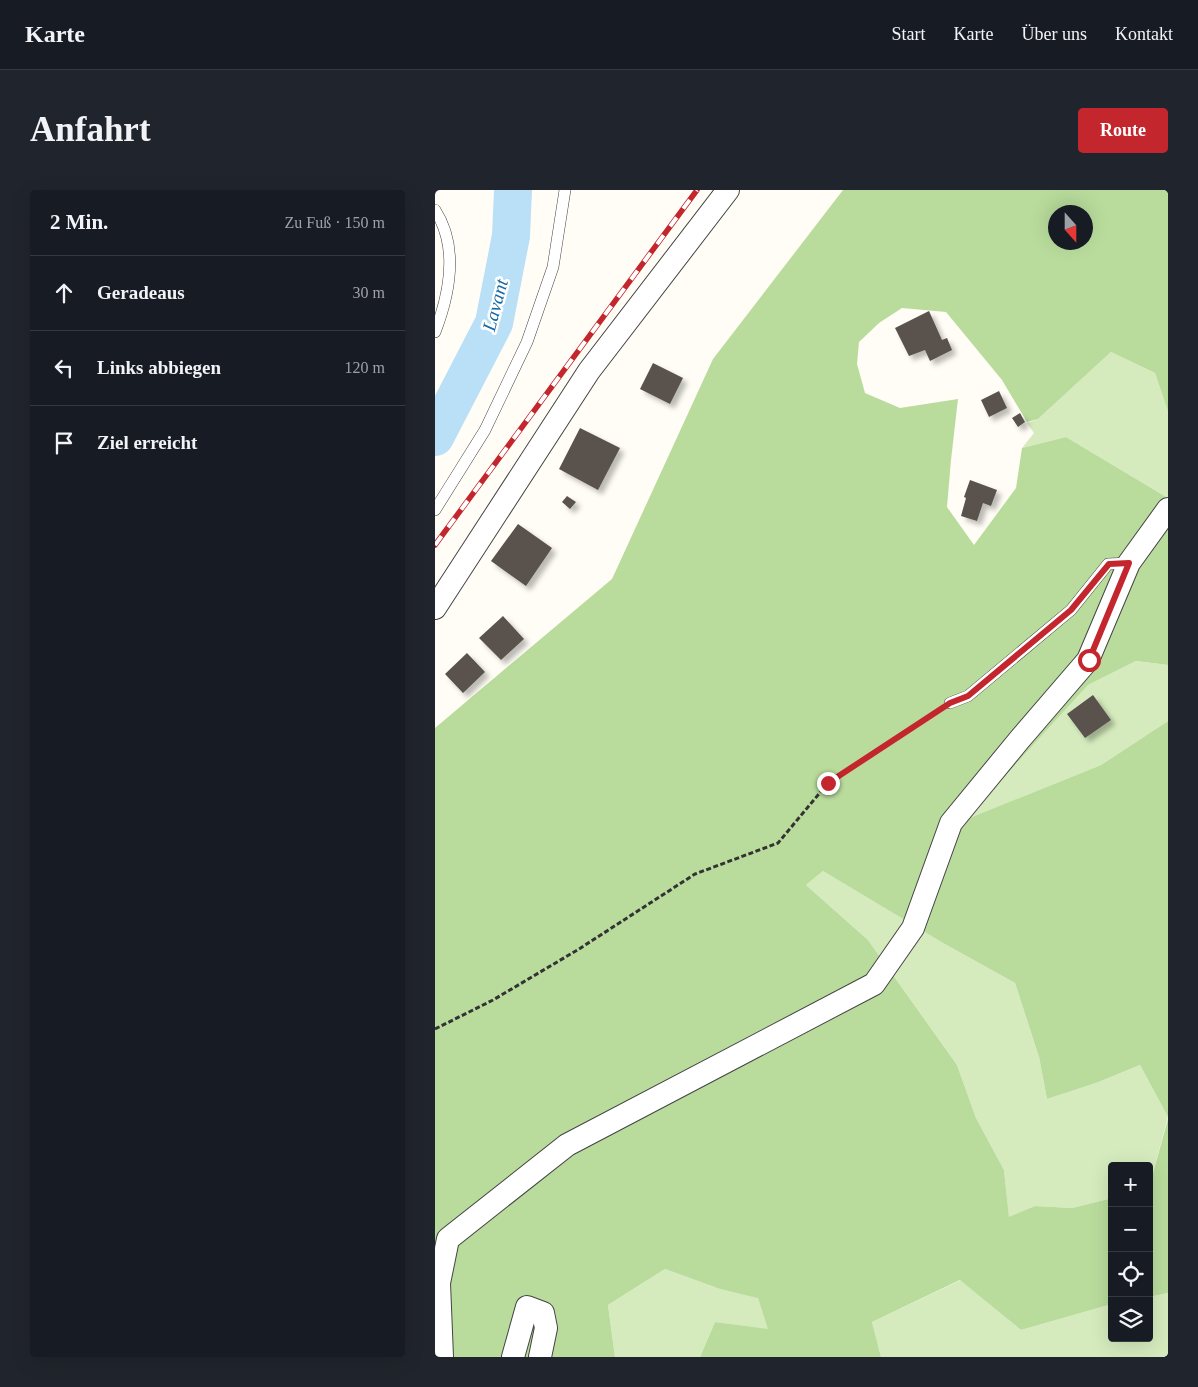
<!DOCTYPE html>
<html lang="de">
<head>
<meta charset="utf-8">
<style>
  :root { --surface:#171b24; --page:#20242c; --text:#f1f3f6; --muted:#9ea1a6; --line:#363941; --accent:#c4262e }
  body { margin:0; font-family:Georgia,serif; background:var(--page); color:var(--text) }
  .controls { position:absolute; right:15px; bottom:15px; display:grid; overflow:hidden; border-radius:5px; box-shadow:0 5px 20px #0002 }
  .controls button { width:45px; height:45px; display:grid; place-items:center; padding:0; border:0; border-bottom:1px solid var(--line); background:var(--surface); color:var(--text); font:25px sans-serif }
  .compass { position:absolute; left:613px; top:15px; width:45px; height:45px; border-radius:50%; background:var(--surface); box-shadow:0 5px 20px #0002; rotate:159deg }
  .stop { position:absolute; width:15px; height:15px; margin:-11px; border:4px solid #c4262e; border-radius:50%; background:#fff }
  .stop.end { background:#c4262e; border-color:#fff; box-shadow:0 1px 5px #0008 }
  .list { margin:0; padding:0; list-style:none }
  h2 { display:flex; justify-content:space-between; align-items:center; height:65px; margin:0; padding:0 20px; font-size:21px }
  h2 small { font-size:16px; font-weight:400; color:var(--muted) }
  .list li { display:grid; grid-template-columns:32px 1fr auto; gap:15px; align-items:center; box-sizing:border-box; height:75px; padding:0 20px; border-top:1px solid var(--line) }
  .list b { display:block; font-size:19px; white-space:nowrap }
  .list em { font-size:16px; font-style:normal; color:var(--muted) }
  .icon { flex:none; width:28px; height:28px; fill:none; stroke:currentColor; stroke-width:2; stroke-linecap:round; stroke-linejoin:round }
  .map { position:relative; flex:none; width:733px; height:1167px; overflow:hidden; border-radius:5px }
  header { display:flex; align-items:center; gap:30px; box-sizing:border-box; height:70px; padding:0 25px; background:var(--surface); border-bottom:1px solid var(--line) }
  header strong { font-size:24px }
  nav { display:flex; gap:28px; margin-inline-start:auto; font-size:18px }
  .intro { display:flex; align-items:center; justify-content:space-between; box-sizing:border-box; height:120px; padding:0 30px }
  h1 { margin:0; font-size:35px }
  .button { padding:12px 22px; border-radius:5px; background:var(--accent); color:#fff; font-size:18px; font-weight:700 }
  main { display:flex; gap:30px; padding:0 30px }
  aside { flex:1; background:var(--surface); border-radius:5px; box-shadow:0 5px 20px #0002 }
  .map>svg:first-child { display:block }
</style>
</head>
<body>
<header>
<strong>Karte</strong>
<nav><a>Start</a><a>Karte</a><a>Über uns</a><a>Kontakt</a></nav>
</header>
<div class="intro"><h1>Anfahrt</h1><a class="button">Route</a></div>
<main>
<aside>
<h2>2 Min.<small>Zu Fuß · 150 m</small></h2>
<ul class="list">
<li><svg class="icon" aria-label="ahead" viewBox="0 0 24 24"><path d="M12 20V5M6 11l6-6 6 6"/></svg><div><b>Geradeaus</b></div><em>30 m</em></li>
<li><svg class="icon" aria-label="left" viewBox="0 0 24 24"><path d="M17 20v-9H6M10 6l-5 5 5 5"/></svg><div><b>Links abbiegen</b></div><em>120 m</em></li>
<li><svg class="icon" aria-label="arrive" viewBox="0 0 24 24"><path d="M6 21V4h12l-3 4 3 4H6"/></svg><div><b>Ziel erreicht</b></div></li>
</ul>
</aside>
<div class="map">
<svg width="733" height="1167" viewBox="0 0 733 1167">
  <defs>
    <filter id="shadow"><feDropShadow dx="4.5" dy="4.5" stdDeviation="2.5" flood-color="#0004"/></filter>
  </defs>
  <rect width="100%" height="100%" fill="#fffdf5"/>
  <path fill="#d5ebbd" d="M676,162L720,183L733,220V308L631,247L587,258L599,243L592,233L603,229Z
    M701,471L733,475V531L666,575L529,631L653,495Z
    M388,681L508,753L580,793L604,867L612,909L661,893L705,875L733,927L714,997V976H677V1008L637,1018L600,1016L574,1028L569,980L541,928L522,875L433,750L371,695Z
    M230,1079L285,1099L323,1107L334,1140L280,1132L265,1167H180L173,1115Z
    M526,1090L586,1140L677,1114V1148H714V1107L733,1103V1167H446L437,1132Z"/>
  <path fill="#b9dc9c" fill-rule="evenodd" d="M408,0H733V221L720,183L676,162L603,229L592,232L567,190L511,122L467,118L444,133L424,152L422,174L430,203L465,218L523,209L516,270L512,317L539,355L581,298L587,258L631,247L733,308V475L701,471L653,495L530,630L666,575L733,531V927L705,875L661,893L612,909L604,867L580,793L508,753L388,681L371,695L433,750L522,875L541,928L569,980L574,1027L600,1016L637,1018L677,1008V1114L586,1140L525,1090L437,1132L446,1167H265L280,1132L333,1139L323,1108L285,1099L230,1079L173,1115L180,1167H0V538L177,389L278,169ZM620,22H650V52H620Z
    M733,929V1103L714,1107V997Z"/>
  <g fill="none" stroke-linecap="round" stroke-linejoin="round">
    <path stroke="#b9e0f7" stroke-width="38" d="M0,247L59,133L76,46L78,0"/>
  </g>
  <path fill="#5a524d" filter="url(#shadow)" d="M494,121L507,150L512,148L517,160L495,171L490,160L474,166L460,138Z
    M218,173L248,188L235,214L205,199Z
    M564,201L572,218L554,227L546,210Z
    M585,223L590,232L583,237L577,228Z
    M145,238L185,258L163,300L124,279Z
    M535,290L562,300L556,316L548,313L542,331L526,326L531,308L529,307Z
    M132,306L141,312L135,319L127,312Z
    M83,334L117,358L91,396L56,371Z
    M68,426L89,449L66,470L44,448Z
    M32,463L50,482L28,503L10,484Z
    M658,505L676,530L650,548L632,524Z"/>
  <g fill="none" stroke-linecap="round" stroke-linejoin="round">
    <defs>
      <path id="service" d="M0,20C24,57 15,103 0,142
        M0,320L50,240L92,152L118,77L130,0
        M515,513L533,506L636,420L673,374L694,373"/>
      <path id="minor" d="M0,418L154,181L293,0
        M7,1167L4,1093L13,1049L132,955L439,794L478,738L516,633L585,549L653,470L694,373L733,319
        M78,1167L92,1117L108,1123L111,1138L105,1167"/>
    </defs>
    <use href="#service" stroke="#444" stroke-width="12"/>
    <use href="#minor" stroke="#444" stroke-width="24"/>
    <path stroke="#333" stroke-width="3" stroke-dasharray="5 2.5" stroke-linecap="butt" d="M0,839L58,810L144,759L260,684L343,653L393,593L502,521"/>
    <use href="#service" stroke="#fff" stroke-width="11"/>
    <use href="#minor" stroke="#fff" stroke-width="22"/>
    <defs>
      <path id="rail" d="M0,355L262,0"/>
    </defs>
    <use href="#rail" stroke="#c4262e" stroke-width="5.5"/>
    <use href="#rail" stroke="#fff" stroke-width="4" stroke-dasharray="11" stroke-linecap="butt"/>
  </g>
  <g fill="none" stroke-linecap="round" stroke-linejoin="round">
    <path stroke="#c4262e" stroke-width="6" d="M393,593L515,513L533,506L636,420L674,374L694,373L654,470"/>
  </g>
  <g text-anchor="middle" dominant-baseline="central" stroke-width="5" stroke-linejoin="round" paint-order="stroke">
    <g font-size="19" font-style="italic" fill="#1768a6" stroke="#fff">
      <text transform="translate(60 115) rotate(-75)">Lavant</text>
    </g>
  </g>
</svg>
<div class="controls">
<button>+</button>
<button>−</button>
<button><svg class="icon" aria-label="locate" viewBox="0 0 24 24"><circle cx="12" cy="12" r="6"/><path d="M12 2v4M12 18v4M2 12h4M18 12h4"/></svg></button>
<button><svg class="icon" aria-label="layers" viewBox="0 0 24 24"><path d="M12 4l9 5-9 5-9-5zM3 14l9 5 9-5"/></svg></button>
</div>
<svg class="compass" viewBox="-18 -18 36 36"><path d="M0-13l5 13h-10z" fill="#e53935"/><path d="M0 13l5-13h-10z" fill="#9ea1a6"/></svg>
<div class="stop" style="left:654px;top:470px"></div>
<div class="stop end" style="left:393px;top:593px"></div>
</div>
</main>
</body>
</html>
